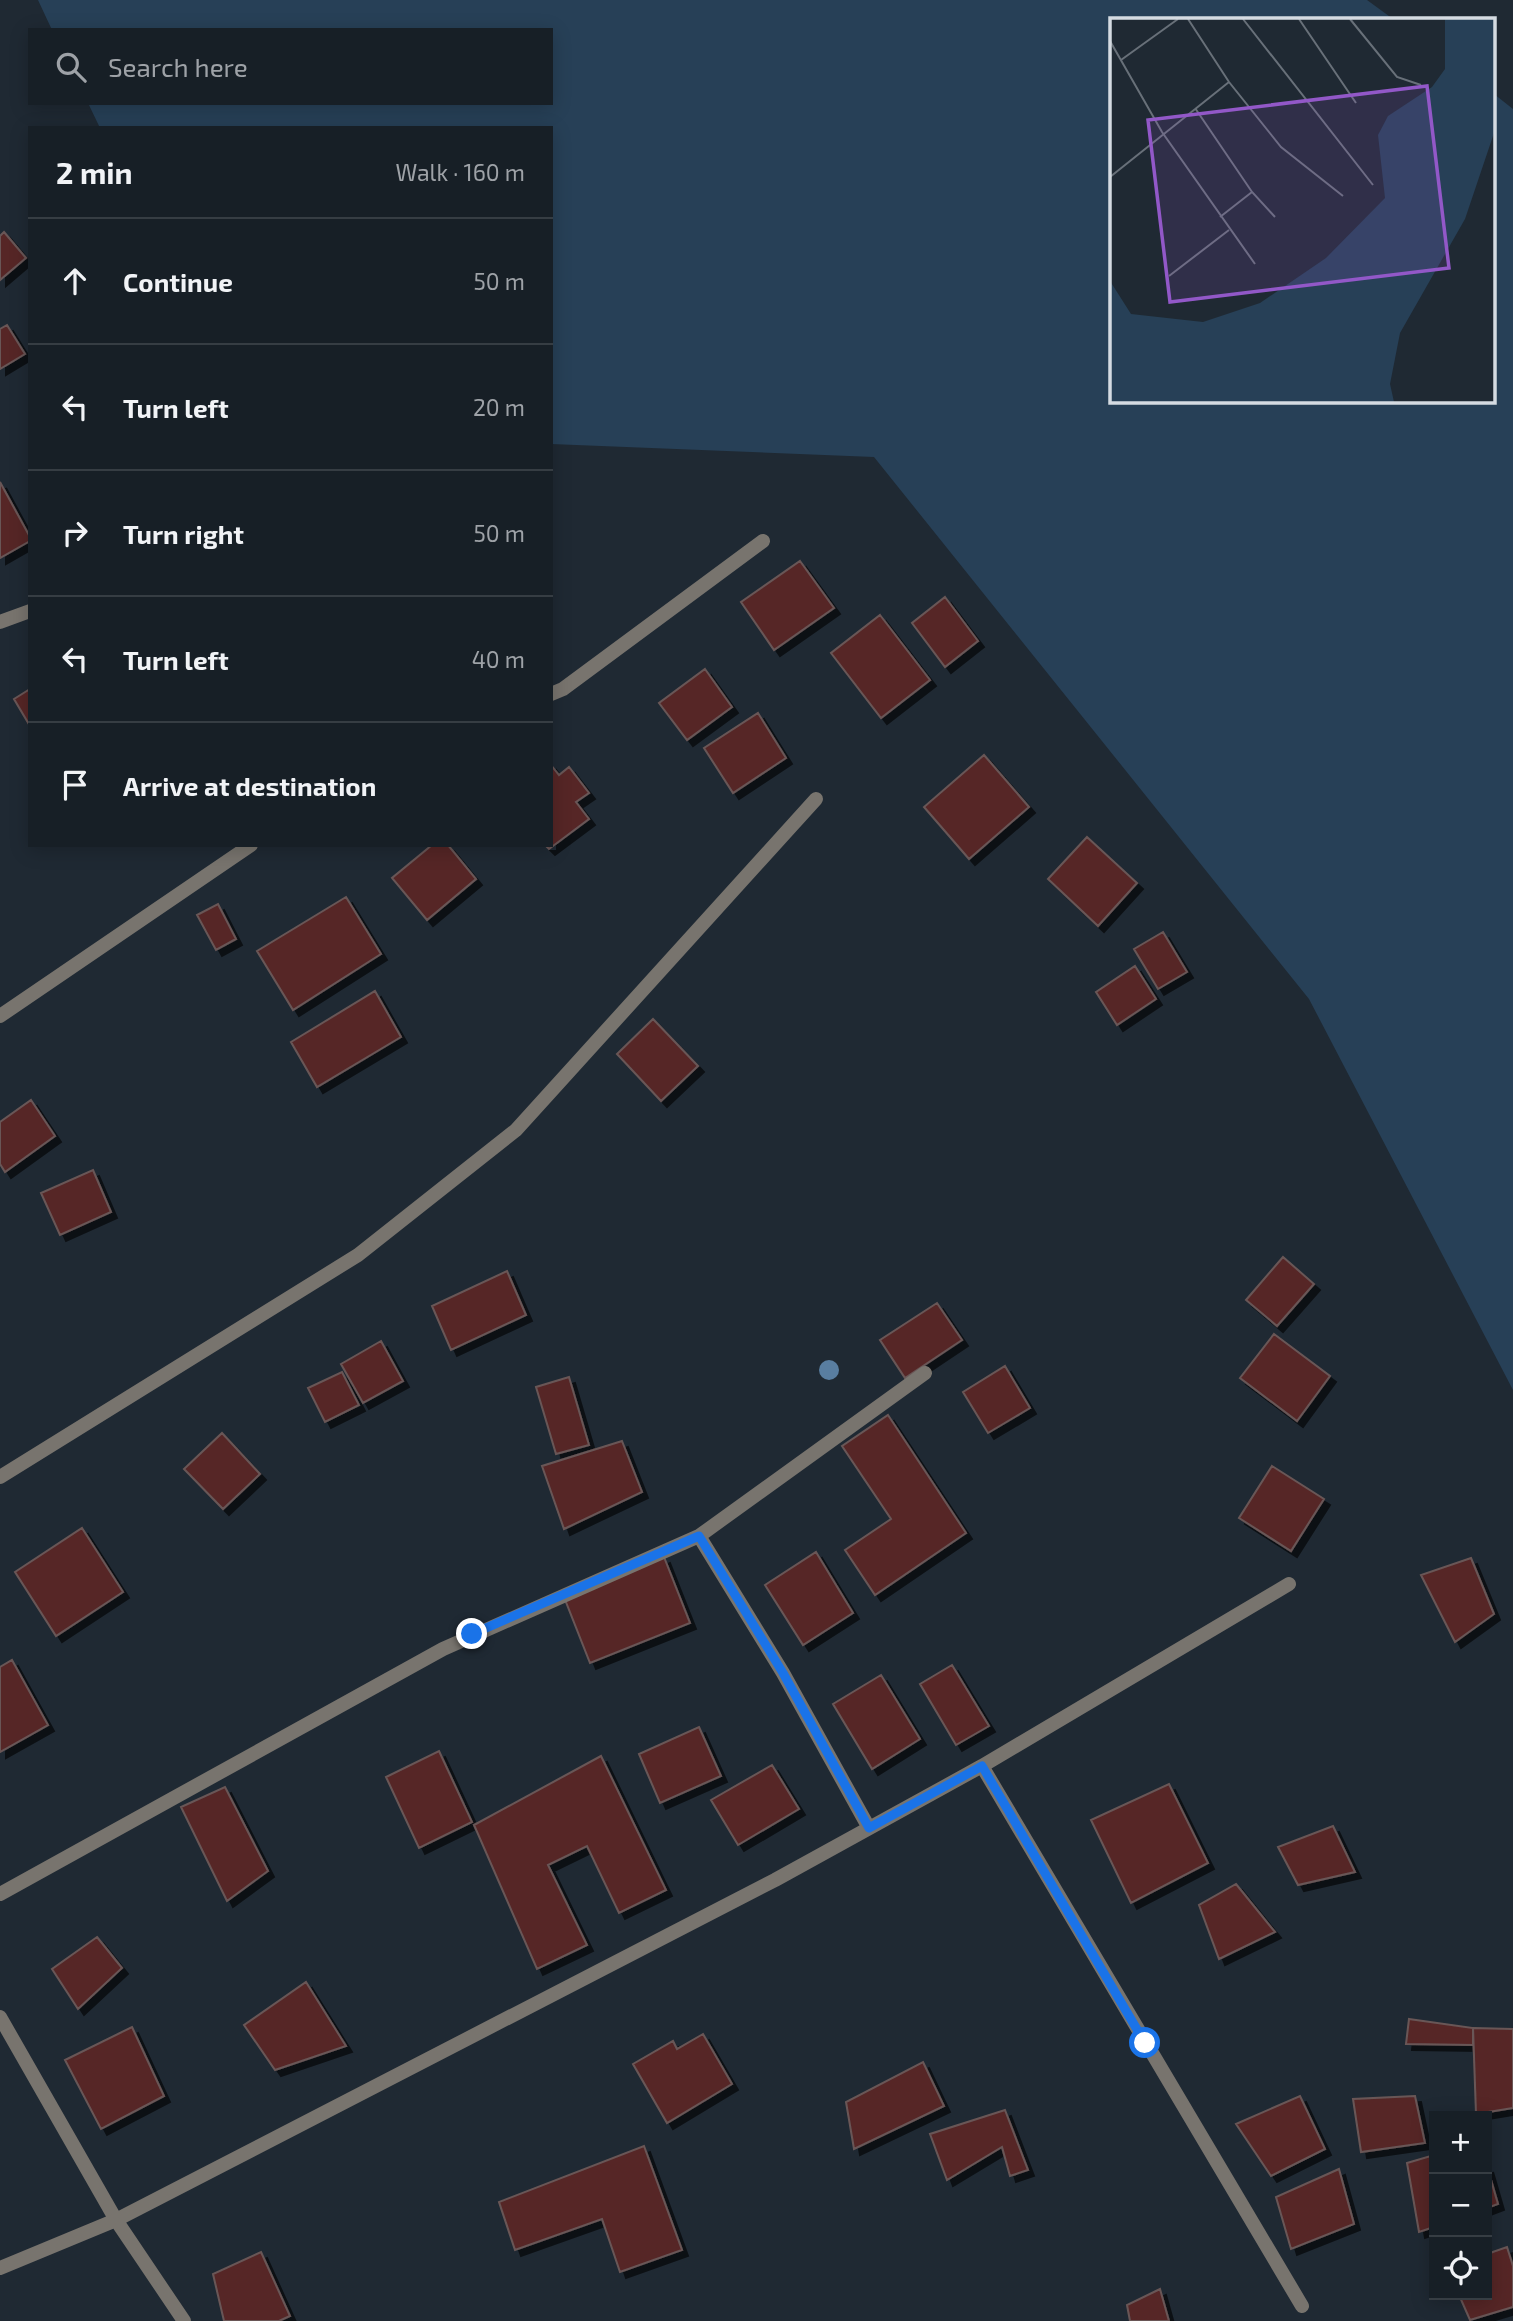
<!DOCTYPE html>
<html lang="en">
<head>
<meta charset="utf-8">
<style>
  :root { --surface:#171f26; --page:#20272e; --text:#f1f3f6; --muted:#9ea2a7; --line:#363d43 }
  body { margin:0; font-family:"Exo 2",sans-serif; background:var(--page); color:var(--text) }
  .controls { position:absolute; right:21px; bottom:21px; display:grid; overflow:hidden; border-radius:0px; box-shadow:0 4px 18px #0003 }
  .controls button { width:63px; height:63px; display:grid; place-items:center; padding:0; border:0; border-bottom:2px solid var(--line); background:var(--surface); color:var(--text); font:35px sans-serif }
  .stop { position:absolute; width:21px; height:21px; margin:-16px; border:5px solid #1a73e8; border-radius:50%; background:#fff }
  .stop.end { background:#1a73e8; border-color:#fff; box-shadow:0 2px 7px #0008 }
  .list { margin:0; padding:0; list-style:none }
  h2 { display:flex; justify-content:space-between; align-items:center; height:91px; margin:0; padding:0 28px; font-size:30px }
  h2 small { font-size:23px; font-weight:400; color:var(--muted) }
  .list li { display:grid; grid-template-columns:46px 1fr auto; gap:21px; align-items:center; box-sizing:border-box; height:126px; padding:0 28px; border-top:2px solid var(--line) }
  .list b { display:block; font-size:26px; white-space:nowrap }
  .list em { font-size:23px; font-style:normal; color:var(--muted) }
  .icon { flex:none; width:38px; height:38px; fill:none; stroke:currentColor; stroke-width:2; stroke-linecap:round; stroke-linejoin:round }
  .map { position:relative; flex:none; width:1513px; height:2321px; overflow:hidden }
  .search { position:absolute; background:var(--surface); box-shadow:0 4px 18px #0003; left:28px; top:28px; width:525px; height:77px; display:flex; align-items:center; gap:18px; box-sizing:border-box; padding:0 24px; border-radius:0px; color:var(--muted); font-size:26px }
  .panel { position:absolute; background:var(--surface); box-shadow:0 4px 18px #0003; left:28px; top:126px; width:525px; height:721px; border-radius:0px }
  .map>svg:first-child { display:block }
</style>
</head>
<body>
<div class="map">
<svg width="1513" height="2321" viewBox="0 0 1513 2321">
  <defs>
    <filter id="shadow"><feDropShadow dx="6" dy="6" stdDeviation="0" flood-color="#0009"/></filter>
  </defs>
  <rect width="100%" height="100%" fill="#1f2933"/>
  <path fill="#274057" d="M38,0H1367L1393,19H1112V401H1494V94L1513,109V1390L1309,999L874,457L551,444V128H100L88,103H551V30H52Z"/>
  <path fill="#562728" stroke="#695757" stroke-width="2" filter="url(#shadow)" d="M4,232L26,258L0,280V236Z
    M7,325L25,354L0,369V329Z
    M0,482L30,537V541L0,558Z
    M800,561L834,608L774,650L741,602Z
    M945,597L978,641L945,667L912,623Z
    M880,615L930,680L881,718L831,653Z
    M705,669L732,707L687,740L659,703Z
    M30,689V726L14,699Z
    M758,713L786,758L733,793L704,748Z
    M984,755L1029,807L969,859L924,807Z
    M551,765L559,775L569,767L589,793L576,802L589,819L549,849L545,845H551Z
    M1087,837L1137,883L1098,926L1048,879Z
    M432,845H448L476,879L427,920L392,878Z
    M346,897L381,954L293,1010L257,951Z
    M218,904L236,939L216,950L197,915Z
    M1163,932L1187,972L1158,989L1134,949Z
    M1135,966L1156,999L1117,1025L1096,992Z
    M375,991L401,1037L317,1087L291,1042Z
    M653,1019L698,1066L661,1101L617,1054Z
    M31,1100L55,1136L5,1172L0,1164V1122Z
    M93,1170L111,1212L60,1235L41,1193Z
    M1283,1257L1314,1284L1277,1326L1246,1300Z
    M507,1271L526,1315L451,1350L432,1306Z
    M937,1303L962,1340L905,1378L880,1340Z
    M1274,1334L1330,1376L1297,1421L1240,1378Z
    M381,1341L403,1381L363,1403L341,1364Z
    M1005,1366L1030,1408L988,1433L963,1392Z
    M342,1372L359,1405L325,1422L308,1388Z
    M569,1377L589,1445L556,1454L536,1387Z
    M888,1415L966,1533L875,1595L845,1550L891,1519L842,1446Z
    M222,1433L260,1474L223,1509L184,1469Z
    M622,1441L642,1492L564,1529L542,1466Z
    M1272,1466L1324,1499L1291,1551L1239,1518Z
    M82,1528L123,1592L56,1636L15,1572Z
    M816,1552L853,1613L803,1645L765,1585Z
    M664,1557L690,1623L590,1663L564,1597Z
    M1471,1558L1494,1614L1455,1642L1421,1575Z
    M12,1660L48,1725L0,1752V1667Z
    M952,1665L989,1726L956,1745L920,1684Z
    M881,1675L920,1739L872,1769L833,1704Z
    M699,1727L721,1776L660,1803L639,1754Z
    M439,1751L472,1822L419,1848L386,1777Z
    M601,1756L666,1890L619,1913L587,1846L548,1865L587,1945L537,1969L474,1825Z
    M772,1765L799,1809L738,1845L711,1800Z
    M1169,1784L1208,1863L1131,1903L1091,1820Z
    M225,1787L268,1871L227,1901L181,1807Z
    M1333,1826L1355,1872L1298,1885L1278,1847Z
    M1236,1884L1275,1932L1219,1959L1199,1905Z
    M97,1937L122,1968L78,2009L52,1969Z
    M306,1982L346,2046L275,2070L244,2025Z
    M1409,2019L1473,2028V2045L1406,2044Z
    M132,2027L164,2096L101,2129L65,2060Z
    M1473,2028L1513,2029V2108L1476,2114Z
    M703,2034L732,2084L667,2123L633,2064L673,2041L677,2049Z
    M923,2062L944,2106L854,2149L846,2102Z
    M1300,2096L1325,2149L1271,2176L1236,2124Z
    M1415,2096L1425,2143L1361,2152L1353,2099Z
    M1005,2110L1028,2170L1010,2176L1002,2147L947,2180L930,2134Z
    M644,2146L682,2250L620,2272L602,2219L515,2250L499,2202Z
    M1434,2155V2227L1419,2232L1407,2163Z
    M1487,2166L1498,2204L1487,2208Z
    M1339,2169L1354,2224L1291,2249L1276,2197Z
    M1507,2247L1513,2266V2307L1470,2320L1459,2295H1487V2254Z
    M261,2252L290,2316L279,2321H224L213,2274Z
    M1160,2289L1169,2321H1130L1127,2305Z"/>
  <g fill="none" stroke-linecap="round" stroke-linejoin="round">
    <path stroke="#78746e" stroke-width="14" d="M0,622L30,611
      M551,694L563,689L763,541
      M0,1016L251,845
      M0,1477L358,1255L516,1130L816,799
      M699,1536L783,1673L869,1828
      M982,1766L1302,2306
      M0,1894L443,1649L699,1536L925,1373
      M0,2017L116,2220L184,2321
      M0,2268L116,2220L775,1880L982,1766L1289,1584"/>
  </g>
  <circle fill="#597ea1" cx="829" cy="1370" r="10"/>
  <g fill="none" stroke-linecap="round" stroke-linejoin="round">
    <path stroke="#1a73e8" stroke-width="9" d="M472,1634L699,1536L783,1673L869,1828L982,1766L1145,2043"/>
  </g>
  <g transform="translate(1110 18)">
    <rect width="385" height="385" fill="#1f2933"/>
    <path d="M335,1H385L384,115L355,201L290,315L280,366L284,384H0V263L21,296L93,304L150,285L216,240L275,180L268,117L278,98L322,69L335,51Z" fill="#274057"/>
    <path fill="none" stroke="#687079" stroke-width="2" d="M78,1L119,64L171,129L233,178M133,1L263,167M189,1L246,85M240,1L287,59L311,67M0,23L52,114L145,246M11,42L68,1M85,90L142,174L165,199M0,159L119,64M110,199L142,174M59,258L119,212"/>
    <path fill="#9258c8" fill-opacity="0.15" stroke="#9258c8" stroke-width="3.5" d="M317,68L339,250L60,284L38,102Z"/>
    <rect width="385" height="385" fill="none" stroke="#d5dbe2" stroke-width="3.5"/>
  </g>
</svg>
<div class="controls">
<button>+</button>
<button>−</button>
<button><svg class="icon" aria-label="locate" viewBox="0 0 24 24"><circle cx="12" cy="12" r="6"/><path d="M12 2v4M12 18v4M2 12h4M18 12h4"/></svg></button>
</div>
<div class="stop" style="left:1145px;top:2043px"></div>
<div class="stop end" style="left:472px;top:1634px"></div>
<div class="search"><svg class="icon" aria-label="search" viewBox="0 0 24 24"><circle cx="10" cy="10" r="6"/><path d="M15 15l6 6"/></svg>Search here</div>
<section class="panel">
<h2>2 min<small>Walk · 160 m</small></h2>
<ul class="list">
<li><svg class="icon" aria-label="ahead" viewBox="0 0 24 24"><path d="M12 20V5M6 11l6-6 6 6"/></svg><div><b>Continue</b></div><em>50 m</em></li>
<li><svg class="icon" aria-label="left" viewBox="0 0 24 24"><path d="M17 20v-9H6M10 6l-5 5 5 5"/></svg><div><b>Turn left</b></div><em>20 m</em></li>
<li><svg class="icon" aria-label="right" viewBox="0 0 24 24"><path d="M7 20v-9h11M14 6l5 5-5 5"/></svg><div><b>Turn right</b></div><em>50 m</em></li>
<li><svg class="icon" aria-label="left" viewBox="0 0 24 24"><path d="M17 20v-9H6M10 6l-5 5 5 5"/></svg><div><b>Turn left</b></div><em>40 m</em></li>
<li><svg class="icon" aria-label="arrive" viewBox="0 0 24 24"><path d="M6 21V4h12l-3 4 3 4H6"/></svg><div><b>Arrive at destination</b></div></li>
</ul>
</section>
</div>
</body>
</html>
